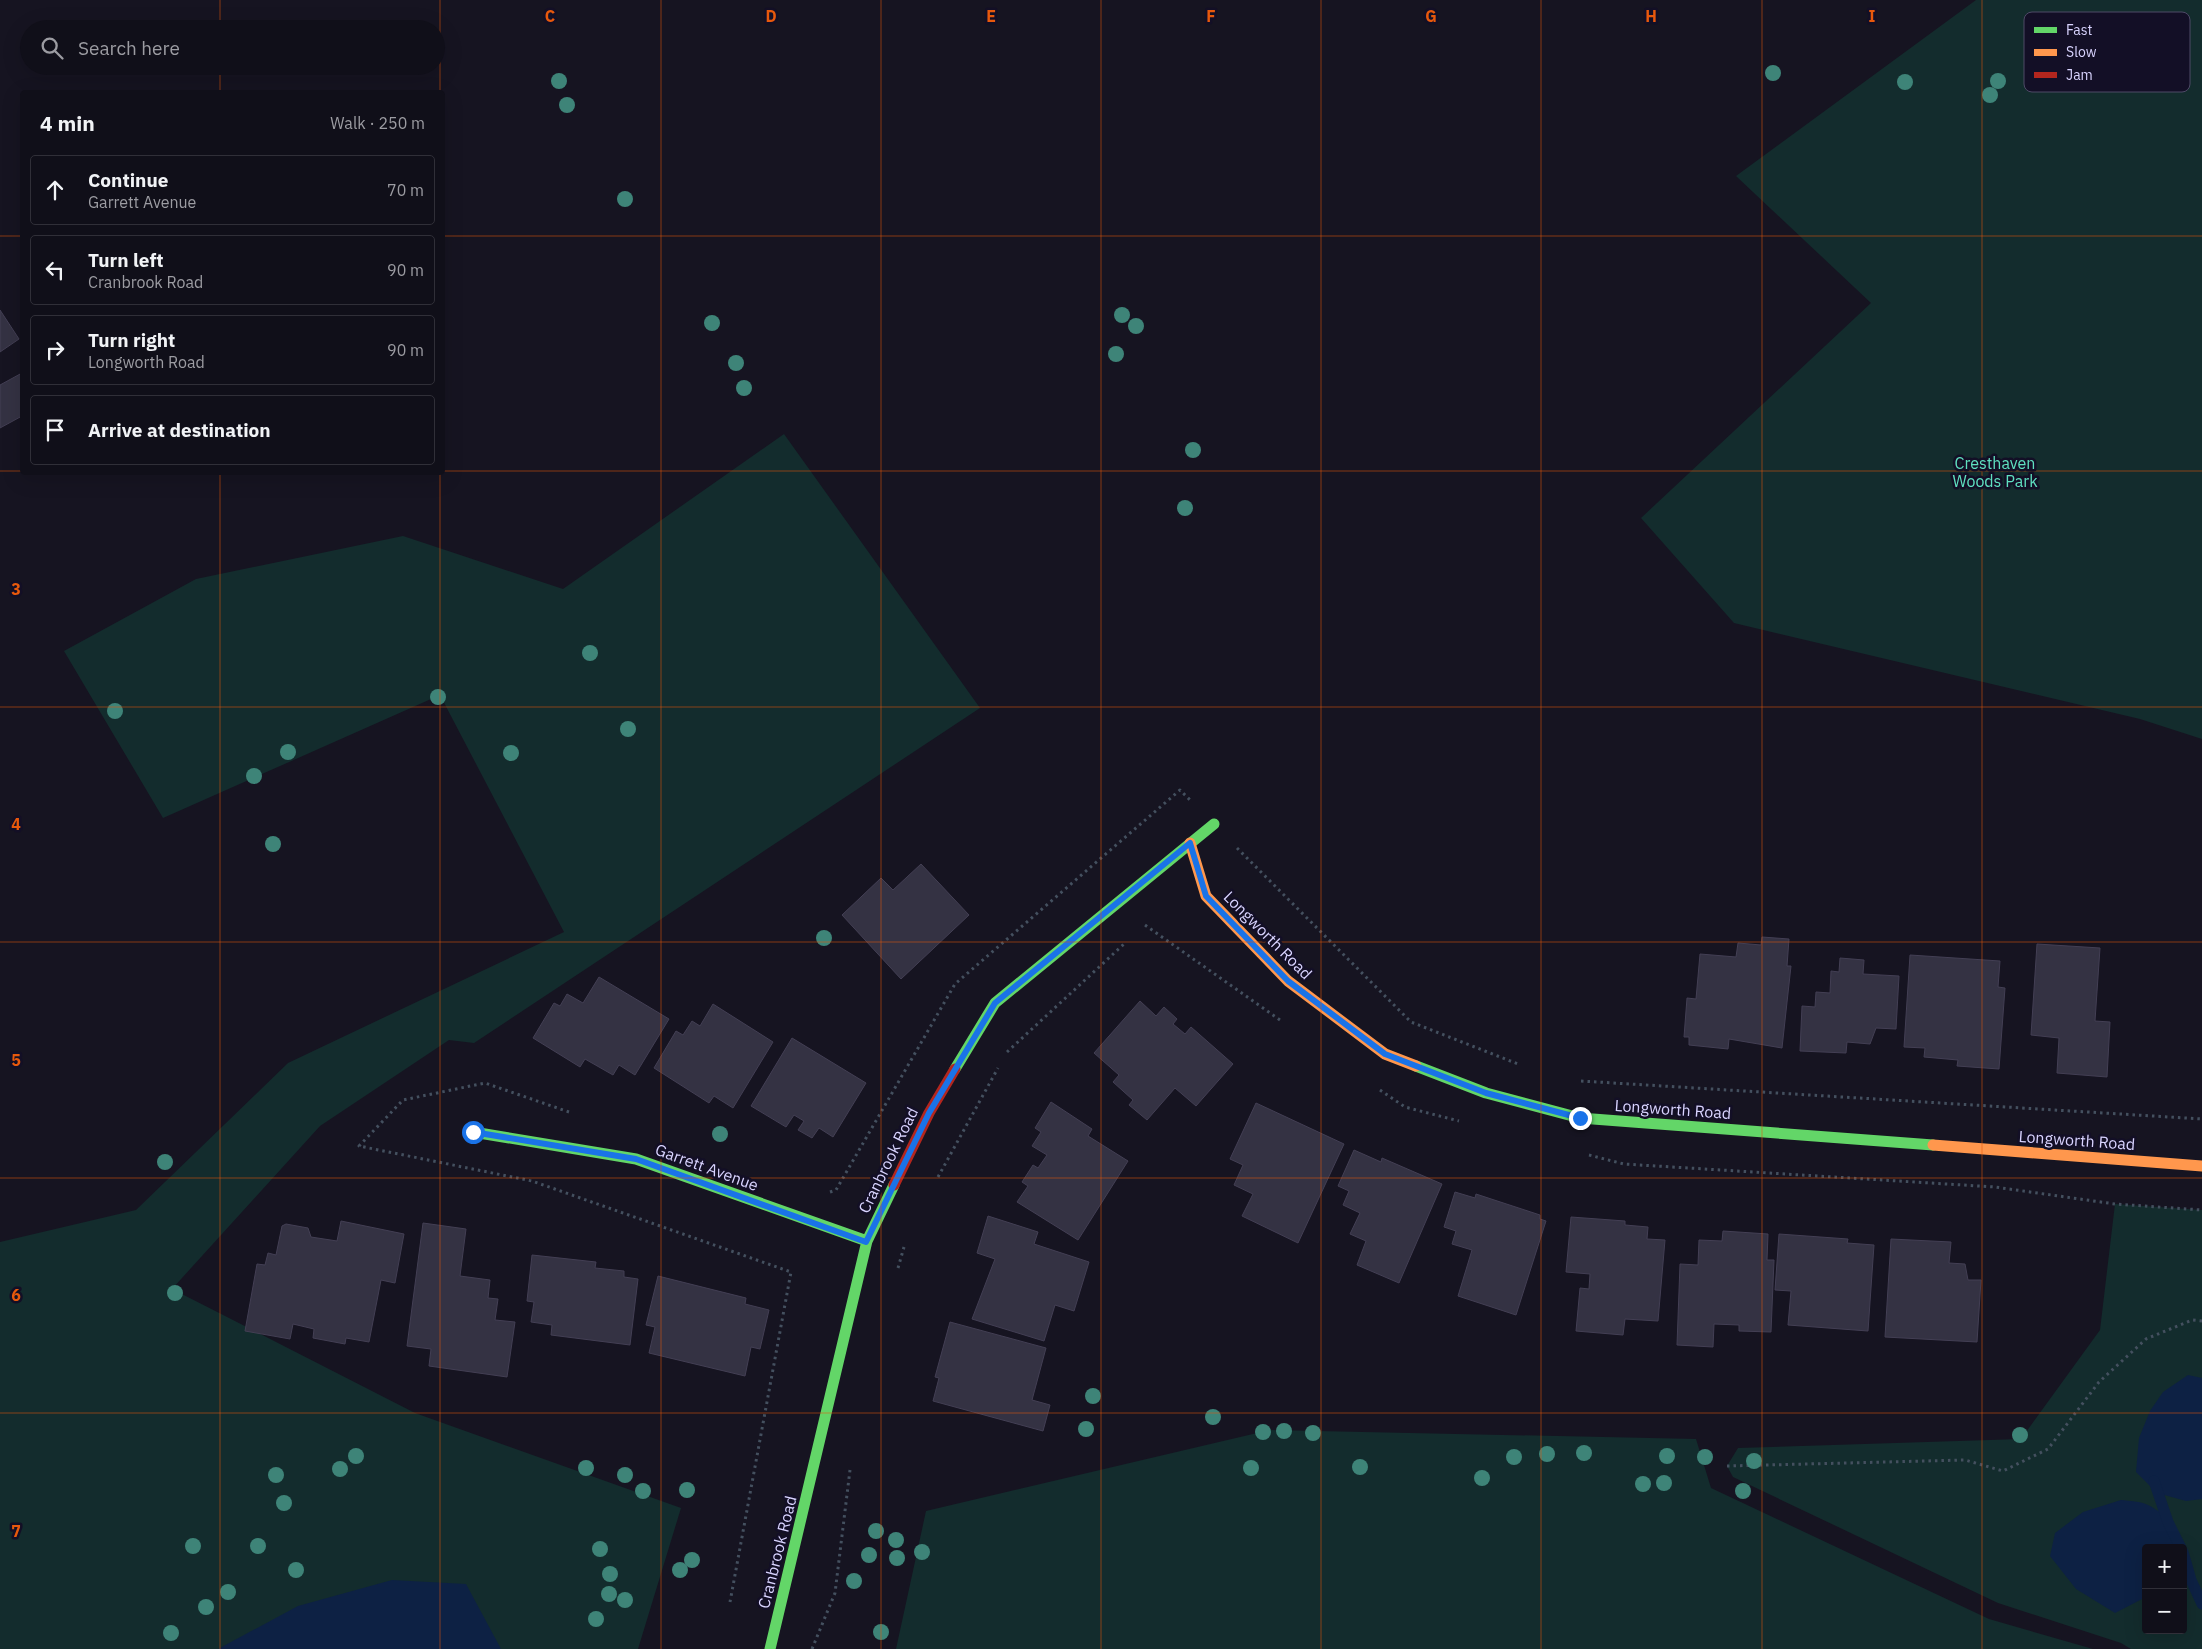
<!DOCTYPE html>
<html lang="en">
<head>
<meta charset="utf-8">
<style>
  :root { --surface:#100f19; --page:#191822; --text:#f1f3f6; --muted:#9c9ca2; --line:#302f38 }
  body { margin:0; font-family:"IBM Plex Sans",sans-serif; background:var(--page); color:var(--text) }
  .controls { position:absolute; right:15px; bottom:15px; display:grid; overflow:hidden; border-radius:5px; box-shadow:0 5px 20px #0002 }
  .controls button { width:45px; height:45px; display:grid; place-items:center; padding:0; border:0; border-bottom:1px solid var(--line); background:var(--surface); color:var(--text); font:25px sans-serif }
  .stop { position:absolute; width:15px; height:15px; margin:-11px; border:4px solid #1a73e8; border-radius:50%; background:#fff }
  .stop.end { background:#1a73e8; border-color:#fff; box-shadow:0 1px 5px #0008 }
  .list { margin:0; padding:0; list-style:none }
  h2 { display:flex; justify-content:space-between; align-items:center; height:65px; margin:0; padding:0 20px; font-size:21px }
  h2 small { font-size:16px; font-weight:400; color:var(--muted) }
  .list li { display:grid; grid-template-columns:32px 1fr auto; gap:15px; align-items:center; box-sizing:border-box; height:70px; margin:0 10px 10px; padding:0 10px; border:1px solid var(--line); border-radius:5px }
  .list b { display:block; font-size:19px; white-space:nowrap }
  .list p { margin:0; font-size:16px; white-space:nowrap; color:var(--muted) }
  .list em { font-size:16px; font-style:normal; color:var(--muted) }
  .icon { flex:none; width:28px; height:28px; fill:none; stroke:currentColor; stroke-width:2; stroke-linecap:round; stroke-linejoin:round }
  .map { position:relative; flex:none; width:2202px; height:1649px; overflow:hidden }
  .search { position:absolute; background:var(--surface); box-shadow:0 5px 20px #0002; left:20px; top:20px; width:425px; height:55px; display:flex; align-items:center; gap:12px; box-sizing:border-box; padding:0 18px; border-radius:28px; color:var(--muted); font-size:19px }
  .panel { position:absolute; background:var(--surface); box-shadow:0 5px 20px #0002; left:20px; top:90px; width:425px; height:385px; border-radius:5px }
  .map>svg:first-child { display:block }
</style>
</head>
<body>
<div class="map">
<svg width="2202" height="1649" viewBox="0 0 2202 1649">
  <rect width="100%" height="100%" fill="#161421"/>
  <path fill="#132c2d" fill-rule="evenodd" d="M1976,0H2202V739L2140,719L1734,623L1641,518L1871,303L1736,176Z
    M784,434L980,708L474,1043L449,1040L320,1126L172,1289L415,1413L681,1508L638,1649H0V1242L136,1210L288,1063L564,932L440,695L163,818L64,651L196,579L403,536L563,589Z
    M2115,1204L2202,1210V1649H2131L2121,1643L1998,1603L1733,1477L1727,1466L1738,1448L2021,1439L2100,1330ZM2146,1548H2183V1630H2146Z
    M1270,1430L1696,1439L1711,1488L1989,1619L2093,1649H896L926,1511Z"/>
  <path fill="#0d2144" d="M2188,1375L2202,1378V1499L2186,1501L2157,1493L2136,1472L2139,1438L2150,1411L2163,1392Z
    M2121,1500C2129,1501 2141,1501 2148,1505C2164,1513 2181,1529 2179,1548H2146V1597L2115,1613L2076,1589L2050,1556L2055,1533L2083,1512Z
    M392,1580L466,1584L501,1649H218L298,1606Z"/>
  <g fill="none" stroke-linecap="round" stroke-linejoin="round">
    <path stroke="#0d2144" stroke-width="11" d="M2154,1481L2168,1522L2181,1548
      M2183,1552L2191,1580L2202,1604"/>
  </g>
  <path fill="#343243" stroke="#433f54" d="M0,310L19,339L0,352Z
    M22,373V416L0,428V385Z
    M921,864L969,915L901,979L842,915L881,878L893,890Z
    M1762,937L1789,939L1787,966H1791L1782,1048L1729,1039L1728,1049L1689,1045V1037H1684L1687,998L1696,999L1700,954L1736,957L1738,943L1761,945Z
    M2037,944L2100,948L2095,1021L2110,1022L2107,1077L2057,1073L2059,1038L2031,1035Z
    M1910,955L2000,961L1998,987L2005,988L1999,1069L1957,1066L1958,1060L1924,1057L1925,1048L1904,1047Z
    M1840,958L1864,960L1863,974L1899,976L1896,1029L1876,1028L1870,1044L1847,1042L1846,1053L1800,1051L1802,1006L1815,1007L1816,992L1830,993L1831,971L1839,972Z
    M599,977L669,1019L635,1075L619,1065L613,1075L585,1059L580,1067L533,1038L554,1003L560,1006L567,994L583,1003Z
    M1140,1001L1156,1016L1164,1007L1177,1019L1173,1024L1185,1034L1191,1027L1233,1064L1196,1106L1175,1088L1147,1120L1129,1105L1133,1100L1113,1082L1119,1075L1094,1053Z
    M713,1004L773,1042L733,1108L714,1096L709,1103L654,1068L676,1031L683,1035L692,1021L700,1026Z
    M792,1038L866,1083L833,1137L819,1128L812,1138L798,1130L804,1121L794,1115L786,1127L751,1106Z
    M1051,1102L1092,1129L1088,1136L1128,1161L1078,1240L1017,1202L1028,1186L1022,1182L1033,1165L1038,1168L1047,1155L1032,1146L1041,1132L1035,1128Z
    M1256,1103L1344,1144L1298,1243L1242,1216L1253,1194L1234,1185L1243,1165L1230,1159Z
    M1354,1150L1381,1162L1382,1158L1442,1184L1399,1283L1357,1265L1366,1241L1350,1234L1360,1213L1343,1205L1349,1191L1338,1186Z
    M1455,1192L1475,1198L1476,1194L1540,1215V1219L1546,1221L1516,1315L1458,1296L1472,1250L1452,1244L1456,1231L1444,1227Z
    M988,1216L1038,1232L1034,1244L1089,1262L1074,1311L1055,1305L1044,1341L972,1319L995,1259L977,1253Z
    M1571,1217L1625,1221V1225L1648,1227L1647,1239L1665,1240L1658,1321L1625,1319L1623,1335L1576,1331L1580,1288L1589,1289L1590,1274L1566,1272Z
    M341,1221L404,1234L395,1283L381,1280L369,1342L346,1338L345,1344L313,1338L314,1329L293,1324L290,1339L245,1331L257,1264L265,1265L268,1253L276,1255L282,1226L286,1224L308,1228L311,1237L337,1241Z
    M423,1223L466,1229L460,1276L490,1280L488,1298L498,1299L495,1320L515,1322L507,1377L429,1366L431,1349L407,1346Z
    M1723,1231L1768,1234L1767,1260H1774L1771,1332L1739,1331V1325L1714,1324L1713,1347L1677,1345L1680,1264L1698,1265L1699,1240L1722,1241Z
    M1779,1234L1848,1239L1847,1243L1874,1245L1868,1331L1788,1325L1791,1291L1775,1290Z
    M1891,1239L1951,1242L1949,1263L1965,1264L1968,1280H1981L1977,1342L1885,1337Z
    M532,1255L596,1262L595,1268L624,1271V1277L638,1279L630,1345L551,1335L552,1325L531,1322L534,1302L527,1301Z
    M658,1276L746,1298L745,1304L769,1310L760,1349L751,1347L745,1376L649,1353L655,1327L646,1325Z
    M950,1322L1046,1348L1032,1400L1050,1405L1043,1431L933,1401L939,1378L935,1377Z"/>
  <g fill="none" stroke-linecap="round" stroke-linejoin="round">
    <path stroke="#44505f" stroke-width="3" stroke-dasharray="2.5 4" stroke-linecap="butt" d="M1237,848L1411,1022L1518,1064
      M1145,925L1280,1020
      M1007,1052L1124,944
      M1581,1081L2202,1119
      M1380,1090L1405,1107L1459,1121
      M569,1112L485,1083L403,1100L359,1146L532,1181L791,1272L730,1602
      M1589,1155L1624,1164L1995,1187L2115,1204L2202,1210
      M938,1177L998,1068
      M830,1192L836,1190L955,984L1180,790L1191,801
      M898,1268L904,1247
      M1727,1466L1965,1460L2003,1471L2048,1449L2099,1382L2146,1339L2192,1320L2202,1321
      M812,1649L835,1593L850,1470"/>
    <path stroke="#63d668" stroke-width="11" d="M1416,1066L1486,1093L1580,1118L1933,1145
      M955,1069L995,1003L1214,824
      M473,1132L636,1159L867,1241
      M770,1649L867,1241L894,1185"/>
    <path stroke="#ff974d" stroke-width="11" d="M1190,843L1206,896L1288,981L1385,1054L1416,1066
      M1933,1145L2202,1166"/>
    <path stroke="#b3261e" stroke-width="11" d="M894,1185L929,1113L955,1069"/>
  </g>
  <g fill="#3e8478">
    <circle cx="1773" cy="73" r="8"/>
    <circle cx="559" cy="81" r="8"/>
    <circle cx="1998" cy="81" r="8"/>
    <circle cx="1905" cy="82" r="8"/>
    <circle cx="1990" cy="95" r="8"/>
    <circle cx="567" cy="105" r="8"/>
    <circle cx="625" cy="199" r="8"/>
    <circle cx="1122" cy="315" r="8"/>
    <circle cx="712" cy="323" r="8"/>
    <circle cx="1136" cy="326" r="8"/>
    <circle cx="1116" cy="354" r="8"/>
    <circle cx="736" cy="363" r="8"/>
    <circle cx="744" cy="388" r="8"/>
    <circle cx="1193" cy="450" r="8"/>
    <circle cx="1185" cy="508" r="8"/>
    <circle cx="590" cy="653" r="8"/>
    <circle cx="438" cy="697" r="8"/>
    <circle cx="115" cy="711" r="8"/>
    <circle cx="628" cy="729" r="8"/>
    <circle cx="288" cy="752" r="8"/>
    <circle cx="511" cy="753" r="8"/>
    <circle cx="254" cy="776" r="8"/>
    <circle cx="273" cy="844" r="8"/>
    <circle cx="824" cy="938" r="8"/>
    <circle cx="720" cy="1134" r="8"/>
    <circle cx="165" cy="1162" r="8"/>
    <circle cx="175" cy="1293" r="8"/>
    <circle cx="1093" cy="1396" r="8"/>
    <circle cx="1213" cy="1417" r="8"/>
    <circle cx="1086" cy="1429" r="8"/>
    <circle cx="1284" cy="1431" r="8"/>
    <circle cx="1263" cy="1432" r="8"/>
    <circle cx="1313" cy="1433" r="8"/>
    <circle cx="2020" cy="1435" r="8"/>
    <circle cx="1584" cy="1453" r="8"/>
    <circle cx="1547" cy="1454" r="8"/>
    <circle cx="356" cy="1456" r="8"/>
    <circle cx="1667" cy="1456" r="8"/>
    <circle cx="1514" cy="1457" r="8"/>
    <circle cx="1705" cy="1457" r="8"/>
    <circle cx="1754" cy="1461" r="8"/>
    <circle cx="1360" cy="1467" r="8"/>
    <circle cx="586" cy="1468" r="8"/>
    <circle cx="1251" cy="1468" r="8"/>
    <circle cx="340" cy="1469" r="8"/>
    <circle cx="276" cy="1475" r="8"/>
    <circle cx="625" cy="1475" r="8"/>
    <circle cx="1482" cy="1478" r="8"/>
    <circle cx="1664" cy="1483" r="8"/>
    <circle cx="1643" cy="1484" r="8"/>
    <circle cx="687" cy="1490" r="8"/>
    <circle cx="643" cy="1491" r="8"/>
    <circle cx="1743" cy="1491" r="8"/>
    <circle cx="284" cy="1503" r="8"/>
    <circle cx="876" cy="1531" r="8"/>
    <circle cx="896" cy="1540" r="8"/>
    <circle cx="193" cy="1546" r="8"/>
    <circle cx="258" cy="1546" r="8"/>
    <circle cx="600" cy="1549" r="8"/>
    <circle cx="922" cy="1552" r="8"/>
    <circle cx="869" cy="1555" r="8"/>
    <circle cx="897" cy="1558" r="8"/>
    <circle cx="692" cy="1560" r="8"/>
    <circle cx="296" cy="1570" r="8"/>
    <circle cx="680" cy="1570" r="8"/>
    <circle cx="610" cy="1574" r="8"/>
    <circle cx="854" cy="1581" r="8"/>
    <circle cx="228" cy="1592" r="8"/>
    <circle cx="609" cy="1594" r="8"/>
    <circle cx="625" cy="1600" r="8"/>
    <circle cx="206" cy="1607" r="8"/>
    <circle cx="596" cy="1619" r="8"/>
    <circle cx="881" cy="1632" r="8"/>
    <circle cx="171" cy="1633" r="8"/>
  </g>
  <g fill="none" stroke-linecap="round" stroke-linejoin="round">
    <path stroke="#1a73e8" stroke-width="6" d="M473,1132L636,1159L866,1242L929,1113L995,1003L1190,843L1206,896L1288,981L1385,1054L1486,1093L1580,1118"/>
  </g>
  <path fill="none" stroke="#e8590c" stroke-width="1" stroke-opacity="0.55" d="M220,0V29M440,0V92M661,0V1649M881,0V1649M1101,0V1649M1321,0V1649M1541,0V1649M1762,0V1649M1982,0V1649M220,66V92M0,236H22M442,236H2202M0,471H22M442,471H2202M220,472V1649M440,472V1649M0,707H2202M0,942H2202M0,1178H2202M0,1413H2202"/>
  <g text-anchor="middle" dominant-baseline="central" stroke-width="5" stroke-linejoin="round" paint-order="stroke">
    <g font-size="16" fill="#5fe0c0" stroke="#130f26">
      <text x="1995" y="463">Cresthaven<tspan x="1995" dy="18">Woods Park</tspan></text>
    </g>
    <g font-size="16" fill="#d9d4ff" stroke="#130f26">
      <text transform="translate(1268 935) rotate(45)">Longworth Road</text>
      <text transform="translate(1673 1109) rotate(4)">Longworth Road</text>
      <text transform="translate(2077 1140) rotate(4)">Longworth Road</text>
      <text transform="translate(888 1160) rotate(-64)">Cranbrook Road</text>
      <text transform="translate(707 1167) rotate(20)">Garrett Avenue</text>
      <text transform="translate(777 1552) rotate(-76)">Cranbrook Road</text>
    </g>
  </g>
  <rect x="2024" y="12" width="166" height="80" rx="8" fill="#130f26" stroke="#4e4a67" stroke-width="1"/>
  <rect x="2034" y="27" width="23" height="6" fill="#63d668"/>
  <rect x="2034" y="49" width="23" height="7" fill="#ff974d"/>
  <rect x="2034" y="72" width="23" height="6" fill="#b3261e"/>
  <g font-size="14" fill="#d9d4ff">
    <text x="2066" y="35">Fast</text>
    <text x="2066" y="57">Slow</text>
    <text x="2066" y="80">Jam</text>
  </g>
  <g font-size="16" text-anchor="middle" font-weight="bold" fill="#e8590c" stroke="#130f26" stroke-width="5" stroke-linejoin="round" paint-order="stroke">
    <text x="550" y="22">C</text>
    <text x="771" y="22">D</text>
    <text x="991" y="22">E</text>
    <text x="1211" y="22">F</text>
    <text x="1431" y="22">G</text>
    <text x="1651" y="22">H</text>
    <text x="1872" y="22">I</text>
    <text x="16" y="595">3</text>
    <text x="16" y="830">4</text>
    <text x="16" y="1066">5</text>
    <text x="16" y="1301">6</text>
    <text x="16" y="1537">7</text>
  </g>
</svg>
<div class="controls">
<button>+</button>
<button>−</button>
</div>
<div class="stop" style="left:473px;top:1132px"></div>
<div class="stop end" style="left:1580px;top:1118px"></div>
<div class="search"><svg class="icon" aria-label="search" viewBox="0 0 24 24"><circle cx="10" cy="10" r="6"/><path d="M15 15l6 6"/></svg>Search here</div>
<section class="panel">
<h2>4 min<small>Walk · 250 m</small></h2>
<ul class="list">
<li><svg class="icon" aria-label="ahead" viewBox="0 0 24 24"><path d="M12 20V5M6 11l6-6 6 6"/></svg><div><b>Continue</b><p>Garrett Avenue</p></div><em>70 m</em></li>
<li><svg class="icon" aria-label="left" viewBox="0 0 24 24"><path d="M17 20v-9H6M10 6l-5 5 5 5"/></svg><div><b>Turn left</b><p>Cranbrook Road</p></div><em>90 m</em></li>
<li><svg class="icon" aria-label="right" viewBox="0 0 24 24"><path d="M7 20v-9h11M14 6l5 5-5 5"/></svg><div><b>Turn right</b><p>Longworth Road</p></div><em>90 m</em></li>
<li><svg class="icon" aria-label="arrive" viewBox="0 0 24 24"><path d="M6 21V4h12l-3 4 3 4H6"/></svg><div><b>Arrive at destination</b></div></li>
</ul>
</section>
</div>
</body>
</html>
